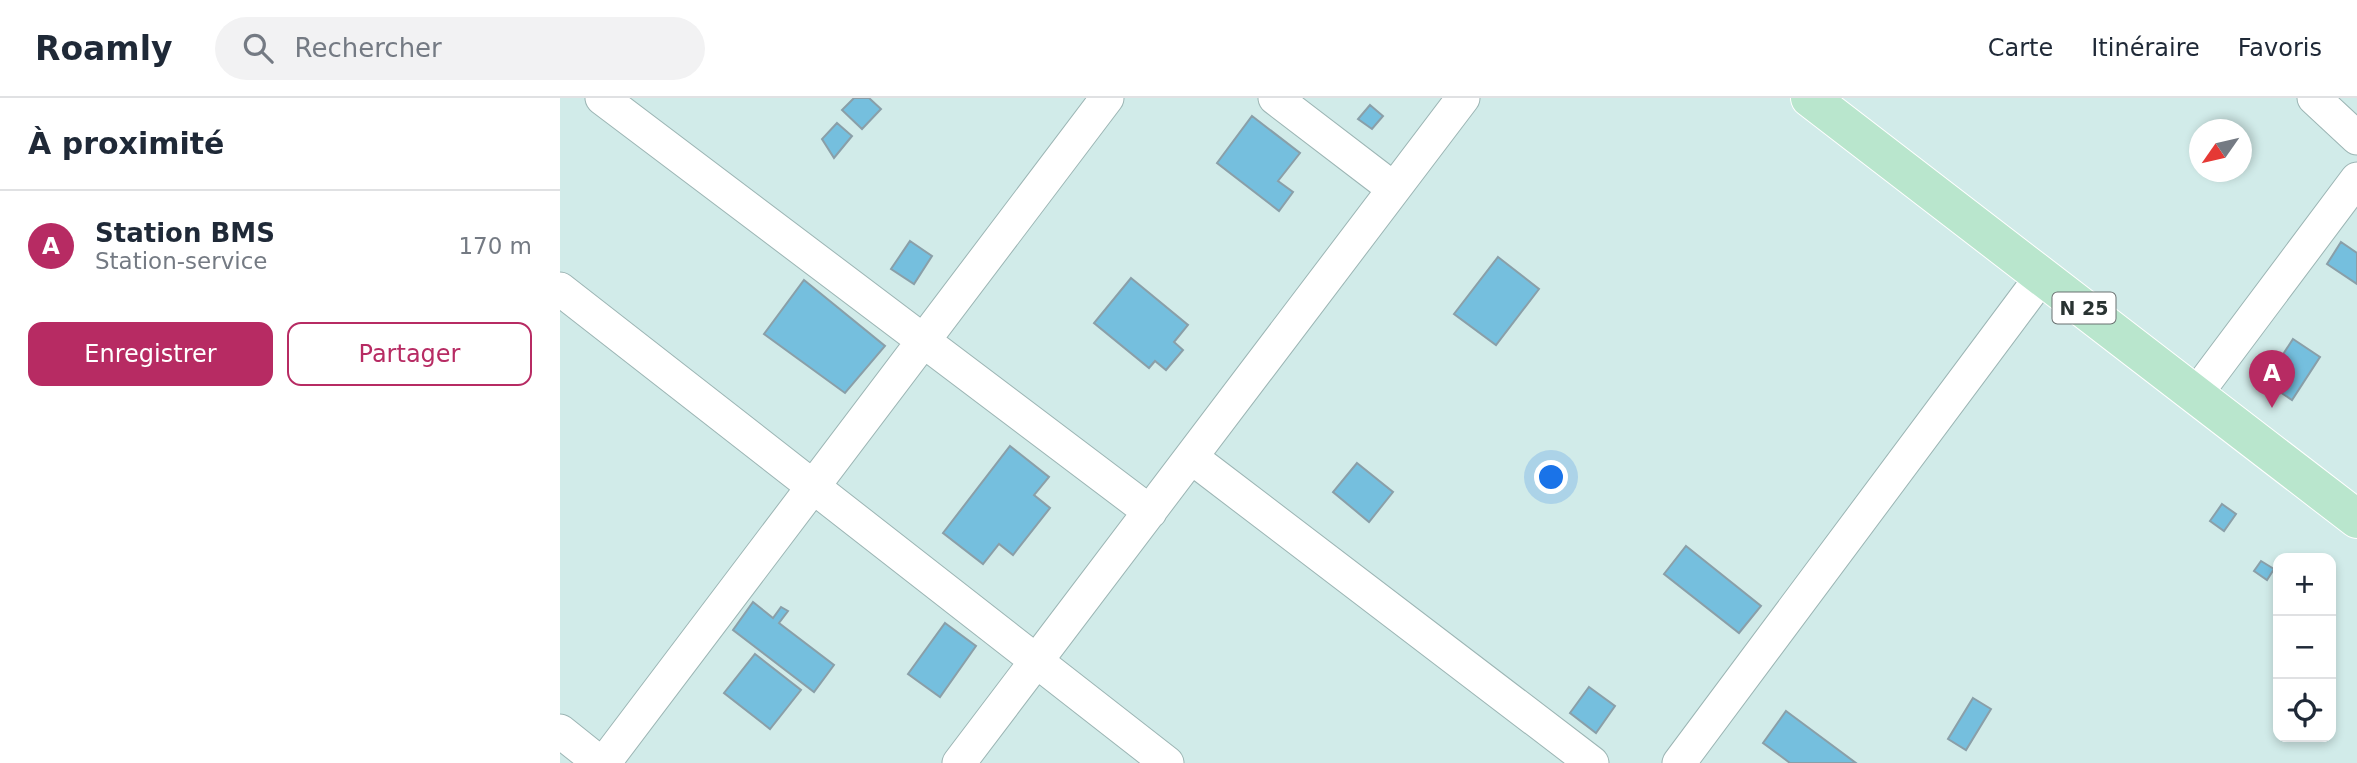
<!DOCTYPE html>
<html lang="fr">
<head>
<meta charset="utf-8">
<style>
  :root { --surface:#fff; --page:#f2f2f3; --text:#1f2937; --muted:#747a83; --line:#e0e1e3; --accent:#b72b63 }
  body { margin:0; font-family:"DejaVu Sans",sans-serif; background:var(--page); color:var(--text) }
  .controls { position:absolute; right:21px; bottom:21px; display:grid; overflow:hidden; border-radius:14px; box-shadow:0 4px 10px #0003 }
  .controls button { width:63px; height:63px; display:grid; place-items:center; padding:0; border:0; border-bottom:2px solid var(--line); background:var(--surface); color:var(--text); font:35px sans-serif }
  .compass { position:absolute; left:1629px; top:21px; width:63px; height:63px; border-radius:50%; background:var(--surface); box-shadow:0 4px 10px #0003; rotate:236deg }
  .you { position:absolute; left:992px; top:380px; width:24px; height:24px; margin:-18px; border:5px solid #fff; border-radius:50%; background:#1a73e8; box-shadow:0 0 0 10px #1a73e833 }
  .badge { display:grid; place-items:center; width:46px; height:46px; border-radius:50%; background:var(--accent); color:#fff; font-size:23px; font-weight:700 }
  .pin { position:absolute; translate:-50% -58px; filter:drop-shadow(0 2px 4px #0008) }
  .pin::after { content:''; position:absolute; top:37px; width:24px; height:21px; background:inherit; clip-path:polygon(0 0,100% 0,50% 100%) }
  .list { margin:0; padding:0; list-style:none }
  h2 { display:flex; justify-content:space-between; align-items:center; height:91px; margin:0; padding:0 28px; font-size:30px }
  h2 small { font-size:23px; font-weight:400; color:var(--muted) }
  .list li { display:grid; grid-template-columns:46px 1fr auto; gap:21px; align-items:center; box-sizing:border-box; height:112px; padding:0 28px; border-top:2px solid var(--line) }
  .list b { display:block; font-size:26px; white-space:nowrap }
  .list p { margin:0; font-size:23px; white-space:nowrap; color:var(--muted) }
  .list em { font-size:23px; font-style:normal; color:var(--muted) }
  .actions { display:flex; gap:14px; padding:21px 28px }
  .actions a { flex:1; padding:16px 0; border:2px solid var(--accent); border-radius:14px; text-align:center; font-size:24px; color:var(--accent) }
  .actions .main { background:var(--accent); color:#fff }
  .icon { flex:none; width:38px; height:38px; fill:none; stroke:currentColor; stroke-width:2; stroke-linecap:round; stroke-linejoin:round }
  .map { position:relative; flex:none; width:1797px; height:665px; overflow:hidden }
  header { display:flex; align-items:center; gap:42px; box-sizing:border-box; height:98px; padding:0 35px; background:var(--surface); border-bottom:2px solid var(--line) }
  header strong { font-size:33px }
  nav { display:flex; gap:38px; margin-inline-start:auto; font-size:24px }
  .search { width:490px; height:63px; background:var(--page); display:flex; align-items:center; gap:18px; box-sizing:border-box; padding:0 24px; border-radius:38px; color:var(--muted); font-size:26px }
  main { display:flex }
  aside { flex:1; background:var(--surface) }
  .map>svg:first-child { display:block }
</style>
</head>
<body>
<header>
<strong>Roamly</strong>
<div class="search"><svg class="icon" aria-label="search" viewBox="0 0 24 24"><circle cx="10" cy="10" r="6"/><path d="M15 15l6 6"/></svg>Rechercher</div>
<nav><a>Carte</a><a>Itinéraire</a><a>Favoris</a></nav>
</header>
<main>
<aside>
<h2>À proximité<small></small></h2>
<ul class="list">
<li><span class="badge">A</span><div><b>Station BMS</b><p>Station-service</p></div><em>170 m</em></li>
</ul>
<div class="actions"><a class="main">Enregistrer</a><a>Partager</a></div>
</aside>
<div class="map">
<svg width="1797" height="665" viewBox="0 0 1797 665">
  <rect width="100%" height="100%" fill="#d1ebe9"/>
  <path fill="#75bfde" stroke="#8a9fa8" stroke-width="2" d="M294,0H309L321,11L302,31L282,12Z
    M810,7L823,18L812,31L798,21Z
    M692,18L740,55L718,83L733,94L719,113L657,65Z
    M277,25L292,38L274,60L262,41Z
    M350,143L372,158L354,186L331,171Z
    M1781,144L1797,155V186L1767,166Z
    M938,159L979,191L936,247L894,216Z
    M571,180L628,227L614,244L623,252L606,272L595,263L589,270L534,225Z
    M244,182L325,248L285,295L204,236Z
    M1733,241L1760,259L1732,302L1705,284Z
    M450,348L489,379L474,397L490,410L453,457L439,446L423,466L383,435Z
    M797,365L833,394L809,424L773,394Z
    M1662,406L1676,416L1664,433L1650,423Z
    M1126,448L1201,508L1179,535L1104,476Z
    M1701,463L1714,471L1707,482L1694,473Z
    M193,504L213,520L221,509L228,513L219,525L274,567L254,594L173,532Z
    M385,525L416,548L380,599L348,576Z
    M195,556L241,592L210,631L164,595Z
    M1029,589L1055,608L1036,635L1010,615Z
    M1413,600L1431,611L1406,652L1388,641Z
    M1226,613L1296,665H1230L1203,645Z"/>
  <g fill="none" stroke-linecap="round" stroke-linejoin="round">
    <defs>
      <path id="street" d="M42,0L590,414
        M715,0L834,91
        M1754,0L1797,40
        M0,191L607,665
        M1636,296L1797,81
        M631,359L1032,665
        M0,633L40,665
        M44,665L547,0
        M399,665L903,0
        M1119,665L1482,178"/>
      <path id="primary" d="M1250,0L1797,421"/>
    </defs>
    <use href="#street" stroke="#9cb5b4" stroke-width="35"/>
    <use href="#primary" stroke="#fff" stroke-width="40"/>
    <use href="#street" stroke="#fff" stroke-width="33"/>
    <use href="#primary" stroke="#b9e6cd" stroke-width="38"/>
  </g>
  <g text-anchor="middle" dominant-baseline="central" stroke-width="5" stroke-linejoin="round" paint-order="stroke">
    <rect fill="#fff" stroke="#697070" stroke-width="2" x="1492.5" y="194.5" width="63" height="31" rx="5"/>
    <g font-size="19" font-weight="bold" fill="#293332">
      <text x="1524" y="210">N 25</text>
    </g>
  </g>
</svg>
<div class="controls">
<button>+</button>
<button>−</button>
<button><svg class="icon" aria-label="locate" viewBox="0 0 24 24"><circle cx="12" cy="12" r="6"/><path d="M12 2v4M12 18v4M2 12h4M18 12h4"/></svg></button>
</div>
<svg class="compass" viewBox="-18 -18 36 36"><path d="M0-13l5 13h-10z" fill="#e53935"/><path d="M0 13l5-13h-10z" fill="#747a83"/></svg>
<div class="you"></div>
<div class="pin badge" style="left:1712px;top:310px">A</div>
</div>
</main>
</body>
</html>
